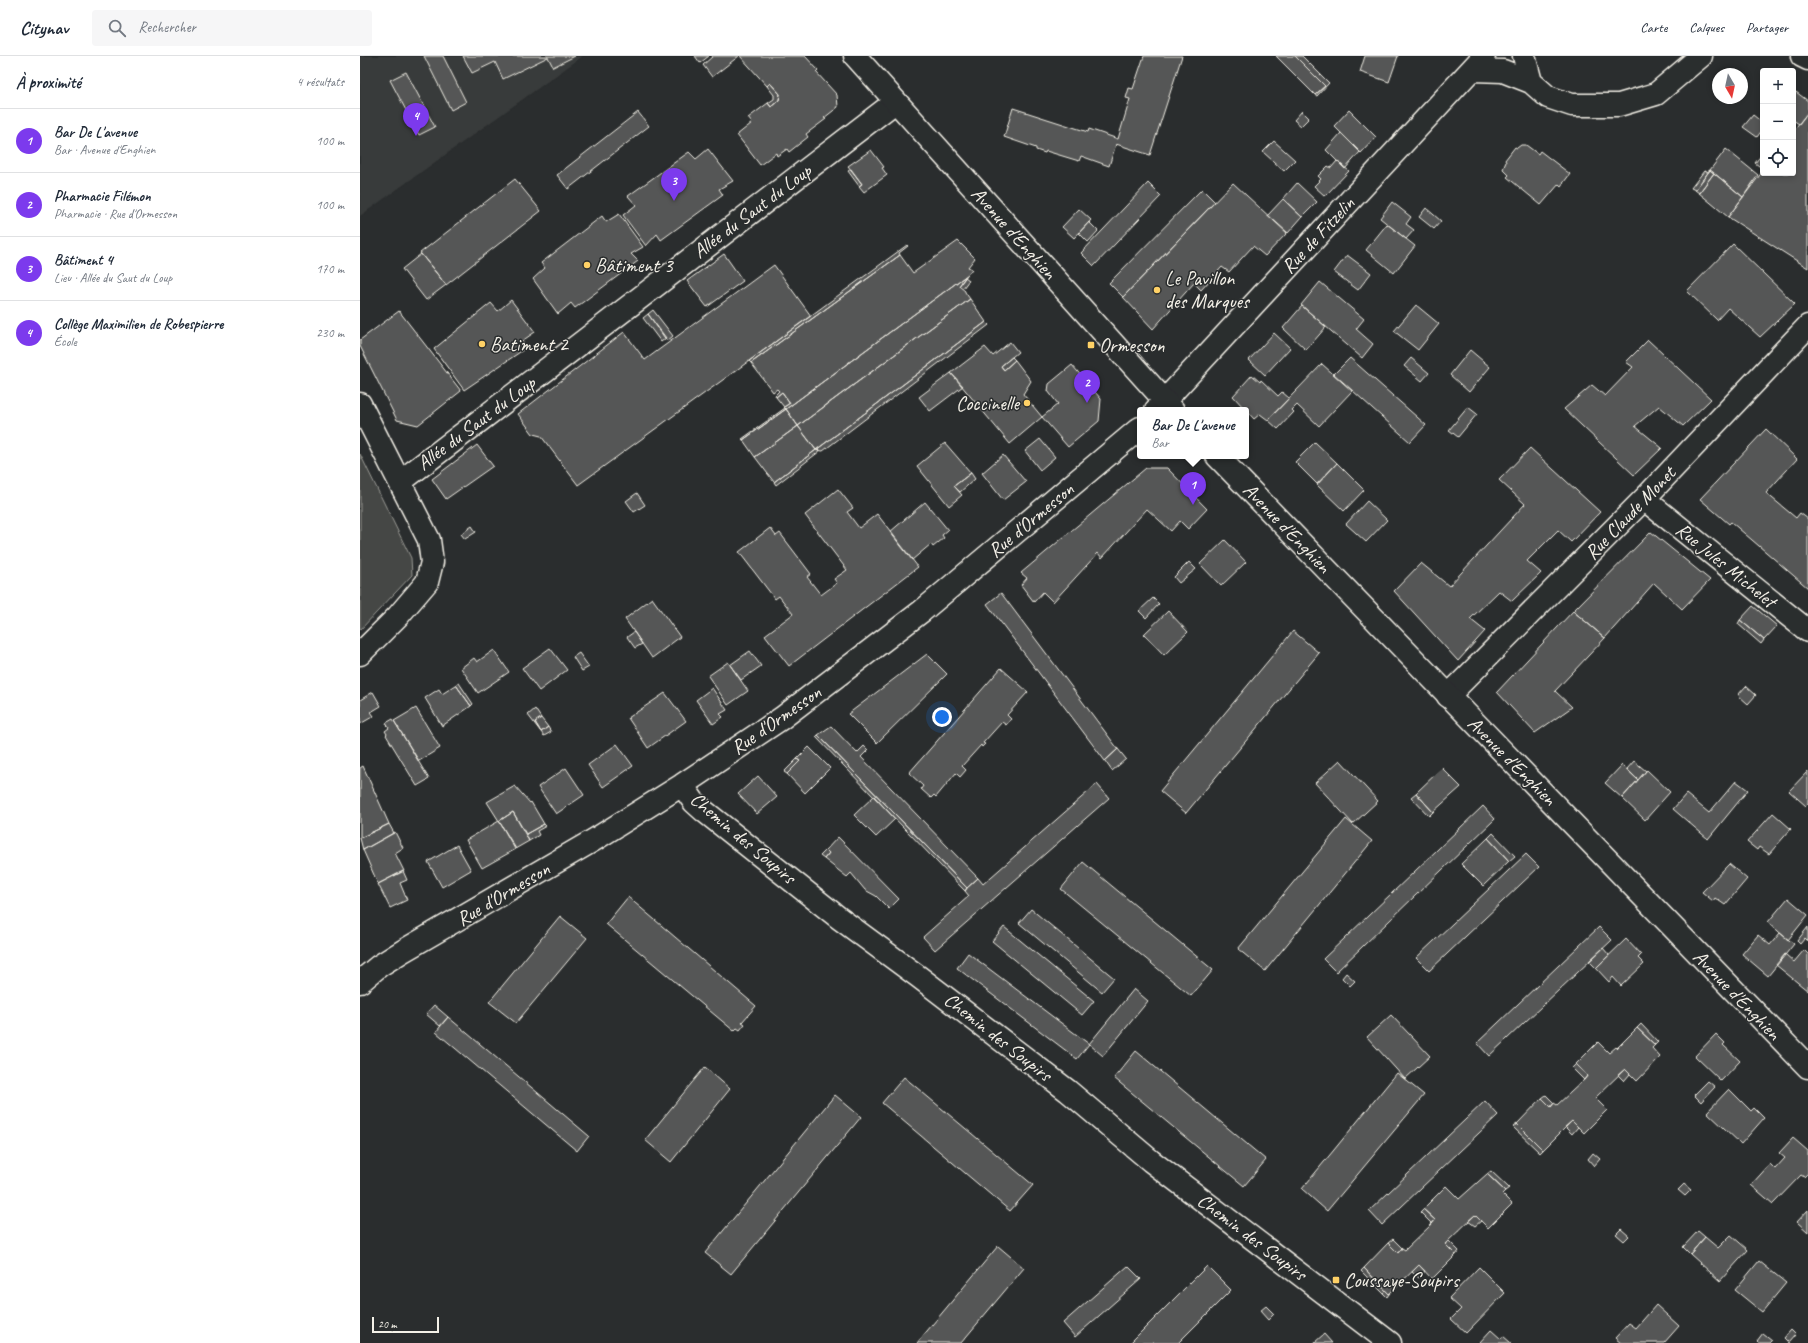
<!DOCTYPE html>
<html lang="fr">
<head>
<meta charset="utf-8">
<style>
  :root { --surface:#fff; --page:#f6f6f7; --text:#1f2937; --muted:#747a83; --line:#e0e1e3; --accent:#7c3aed }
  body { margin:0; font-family:Caveat,sans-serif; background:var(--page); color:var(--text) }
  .controls { position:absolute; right:12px; top:12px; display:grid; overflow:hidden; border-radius:4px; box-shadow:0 2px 6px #0003 }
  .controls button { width:36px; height:36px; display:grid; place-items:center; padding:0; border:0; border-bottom:1px solid var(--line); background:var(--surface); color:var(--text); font:20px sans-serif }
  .compass { position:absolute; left:1352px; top:12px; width:36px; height:36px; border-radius:50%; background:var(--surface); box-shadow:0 2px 6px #0003; rotate:171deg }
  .scale { position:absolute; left:12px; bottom:10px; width:67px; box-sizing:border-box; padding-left:4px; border:2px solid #f4f1e8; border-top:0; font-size:11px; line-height:14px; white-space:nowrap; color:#f4f1e8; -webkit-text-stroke:3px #2a2d2e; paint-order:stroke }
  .you { position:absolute; left:582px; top:661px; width:14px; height:14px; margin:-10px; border:3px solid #fff; border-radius:50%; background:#1a73e8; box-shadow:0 0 0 6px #1a73e833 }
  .badge { display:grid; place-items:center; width:26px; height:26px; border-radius:50%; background:var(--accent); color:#fff; font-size:13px; font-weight:700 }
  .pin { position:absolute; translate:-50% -33px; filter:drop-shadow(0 1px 2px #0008) }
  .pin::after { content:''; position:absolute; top:21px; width:14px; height:12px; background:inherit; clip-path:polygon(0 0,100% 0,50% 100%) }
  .popup { position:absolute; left:777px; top:351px; width:112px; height:52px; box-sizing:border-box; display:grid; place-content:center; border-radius:4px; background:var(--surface); filter:drop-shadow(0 1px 3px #0005); font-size:13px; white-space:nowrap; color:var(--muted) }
  .popup b { font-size:15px; color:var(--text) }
  .popup::after { content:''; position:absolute; left:50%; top:100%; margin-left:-8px; border:8px solid transparent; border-top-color:var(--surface) }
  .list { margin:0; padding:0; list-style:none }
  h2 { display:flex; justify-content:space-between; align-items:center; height:52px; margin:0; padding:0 16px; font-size:17px }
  h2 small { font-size:13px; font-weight:400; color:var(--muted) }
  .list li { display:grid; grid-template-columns:26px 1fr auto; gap:12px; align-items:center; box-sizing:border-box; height:64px; padding:0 16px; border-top:1px solid var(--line) }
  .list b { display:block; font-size:15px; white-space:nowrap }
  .list p { margin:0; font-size:13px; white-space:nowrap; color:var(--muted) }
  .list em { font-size:13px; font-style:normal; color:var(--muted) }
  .icon { flex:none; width:22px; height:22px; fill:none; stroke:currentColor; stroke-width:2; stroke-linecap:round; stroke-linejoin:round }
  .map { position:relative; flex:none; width:1448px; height:1287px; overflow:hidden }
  header { display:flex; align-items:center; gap:24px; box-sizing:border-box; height:56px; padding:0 20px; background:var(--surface); border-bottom:1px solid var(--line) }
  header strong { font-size:19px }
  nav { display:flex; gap:22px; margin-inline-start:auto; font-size:14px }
  .search { width:280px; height:36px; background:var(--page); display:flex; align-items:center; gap:10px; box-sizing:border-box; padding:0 14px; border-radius:4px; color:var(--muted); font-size:15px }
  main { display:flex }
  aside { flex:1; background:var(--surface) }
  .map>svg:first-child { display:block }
</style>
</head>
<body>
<header>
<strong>Citynav</strong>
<div class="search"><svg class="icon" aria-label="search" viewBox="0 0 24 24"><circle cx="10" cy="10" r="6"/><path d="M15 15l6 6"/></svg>Rechercher</div>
<nav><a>Carte</a><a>Calques</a><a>Partager</a></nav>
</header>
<main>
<aside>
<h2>À proximité<small>4 résultats</small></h2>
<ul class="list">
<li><span class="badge">1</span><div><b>Bar De L'avenue</b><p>Bar · Avenue d'Enghien</p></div><em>100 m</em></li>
<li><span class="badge">2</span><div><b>Pharmacie Filémon</b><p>Pharmacie · Rue d'Ormesson</p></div><em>100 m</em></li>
<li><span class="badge">3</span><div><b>Bâtiment 4</b><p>Lieu · Allée du Saut du Loup</p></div><em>170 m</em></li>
<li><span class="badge">4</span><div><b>Collège Maximilien de Robespierre</b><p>École</p></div><em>230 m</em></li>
</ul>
</aside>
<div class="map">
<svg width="1448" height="1287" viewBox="0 0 1448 1287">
  <rect width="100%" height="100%" fill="#2a2d2e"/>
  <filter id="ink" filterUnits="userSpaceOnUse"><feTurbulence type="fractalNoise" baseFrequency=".025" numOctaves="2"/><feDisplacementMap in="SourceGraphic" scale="8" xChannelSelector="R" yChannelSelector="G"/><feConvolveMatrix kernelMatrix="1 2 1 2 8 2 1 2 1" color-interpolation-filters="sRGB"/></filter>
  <g filter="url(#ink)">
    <path fill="#373a3a" d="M0,0H223L0,160Z"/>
    <path fill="#444645" stroke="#9c9c96" d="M0,398L51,502L52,519L0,574Z"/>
    <path fill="#555756" stroke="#f4f1e8" d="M64,0H83L106,46L91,54Z
      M103,0H215L193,11L188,1L143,23L135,6L112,17Z
      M335,0H349L340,7Z
      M353,0H379L352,21L343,9Z
      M380,0H445L458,14L456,16L477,39L478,51L464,62L466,63L446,78L448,81L429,96L427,93L417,100L416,97L400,109L377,79L392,67L388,62L408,47L411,51L419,44L420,38L410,27L407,30Z
      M784,0H822L790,99L756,88L749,110L721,100L719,105L686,95L685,97L676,94V92L644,81L653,52L728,76L729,73L758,83L770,43L766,42L769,32L773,33Z
      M916,0H935L965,30L955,39Z
      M935,0H942L969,27L957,40L955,39L965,30Z
      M1005,0H1038L1029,26L1000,16Z
      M46,16L75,71L59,79L30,24Z
      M410,27L420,38L419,44L411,51L408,47L414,43V39L407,30Z
      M1436,36L1448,45V56L1439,68L1433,64V39Z
      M989,54L1016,81L1001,97L974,70Z
      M942,55L949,62L941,70L934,64Z
      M278,56L289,70L208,133L197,119Z
      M1448,56V212L1368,161L1403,115V117H1433V75Z
      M1393,59L1403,67V73L1397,81L1383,71Z
      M981,77L1000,96L985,113L966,94Z
      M914,85L935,104L924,115L903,96Z
      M1161,89H1166L1178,98L1180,95L1210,118L1201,130L1199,128L1181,149L1147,121L1149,119L1143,113L1146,106L1145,104L1155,91L1157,92Z
      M348,93L373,125L359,133L363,139L301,184L297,178L286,190L263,159L276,149L268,140L329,96L336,103Z
      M1366,93L1398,119L1383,141L1350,114Z
      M511,94L524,111L522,112L527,119L504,136L499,130L502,128L488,110Z
      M1403,97V113L1395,107Z
      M977,105L989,115L965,140L954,130L961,123L958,120L968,110L971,112Z
      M491,113L502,128L499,130L488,115Z
      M1350,114L1354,117L1339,137L1335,134Z
      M1350,114L1335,134L1331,132L1344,115L1347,116Z
      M1354,117L1383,141L1368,161L1339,137Z
      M155,123L181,155L86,229L60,197Z
      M788,127L801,140L734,210L721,197Z
      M873,127L927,177L905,200L893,190L869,216L862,211L841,234L834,227L793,273L763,241Z
      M937,127L957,146L942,161L923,143Z
      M842,133L855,146L763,241L749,227Z
      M923,143L942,161L928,177L908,159Z
      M1032,146L1051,161L1046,168L1054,174L1046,183L1020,162Z
      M1066,152L1081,165L1074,173L1059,161Z
      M719,153L731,164L714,182L702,171Z
      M259,158L283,191L271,198L278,205L215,252L211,247L198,258L173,223L185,212L181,207L242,160L246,166Z
      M729,166L738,175L728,186L719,177Z
      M1027,168L1055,190L1034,217L1006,194Z
      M598,185L615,202L608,211L612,213L607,219L426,353L424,351L430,347L422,336L416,341L415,339L419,335L417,333L413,336L391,307L540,199L553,217Z
      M1373,188L1435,248L1400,281L1368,252L1357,264L1327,235Z
      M547,189L548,190L539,197L540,199L391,307L389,305Z
      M61,198L86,229L66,244L42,213Z
      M364,198L383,225L347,251L327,225Z
      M987,199L1011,217L998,234L974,216Z
      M414,209L451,260L218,429L181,380L173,378L158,358L264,276L285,304Z
      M607,219L599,230L605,235V236L610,243L438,370L426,353Z
      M605,221L609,224L603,232L599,230Z
      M960,226L1004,263L996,273L1013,288L1002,302L941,249Z
      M610,243L626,266L456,394L438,370Z
      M151,244L175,276L162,285L166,292L104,334L74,293L131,247L138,255Z
      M1056,249L1079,268L1058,294L1034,275Z
      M942,250L966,271L946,294L923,272Z
      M293,254L313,280L307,285L288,258Z
      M39,255L101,335L58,369L37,364L0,290V284Z
      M288,258L306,282L301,286L283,262Z
      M626,266L629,269L463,395L456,394Z
      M914,277L930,292L905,319L889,304Z
      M1288,284L1351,343L1323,370L1299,350L1275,370L1302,392L1274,419L1204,353L1232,329L1245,340L1273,311L1266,306Z
      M650,286L658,296L641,310L644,314L655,304L671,325L663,338L682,361L650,388L591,317L625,291L633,300Z
      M1110,294L1130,311L1109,336L1090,319Z
      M652,301L655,304L644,314L641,310Z
      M990,302L1066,369L1050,386L974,318Z
      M1051,302L1069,317L1062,325L1044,310Z
      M962,308L992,335L959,370L937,349L932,354L934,356L918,373L908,364Z
      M712,309L741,343L739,365L708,391L682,361L698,348L688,335L689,328Z
      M591,317L603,330L570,355L559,341Z
      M892,319L900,326L901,324L918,340L922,336L929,342L908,364L900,358L894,363L873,340Z
      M422,336L430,347L424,351L416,341Z
      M1108,351L1117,358L1098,381L1089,374Z
      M425,352L426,353L383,384L382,383Z
      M426,353L438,370L395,401L383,384Z
      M438,370L456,394L414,426L395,401Z
      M1406,373L1437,403L1406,437L1436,462L1440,457L1448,463V532L1371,466L1369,468L1340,443Z
      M680,383L695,401L680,414L665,395Z
      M955,386L977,407L957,428L935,406Z
      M585,387L611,417L594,430L602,439L589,450L557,410Z
      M117,389L133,410L86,443L72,423Z
      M1170,392L1240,456L1211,486L1198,474L1167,505L1181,517L1152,545L1139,535L1110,563L1125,575L1098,605L1034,535L1061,507L1089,530L1165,448L1139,424Z
      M456,394L460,395L416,429L414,426Z
      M643,399L666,426L643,444L622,417Z
      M977,407L1004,434L984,455L957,429Z
      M786,412H807L847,453L828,473L820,465L811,475L787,453L742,502L738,497L693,546L683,536L674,546L661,529L667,522L661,517Z
      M611,417L615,423L600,436L594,430Z
      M478,433L493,452L487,456L499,472L517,458L558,511L429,610L405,579L433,558L419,540L415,543L379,496L410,472L416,480L420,477L451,518L447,521L461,539L477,527L474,523L487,514L445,459Z
      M277,437L285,449L274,456L266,445Z
      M1007,445L1027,464L1006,486L986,468Z
      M565,446L588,474L582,479L584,482L573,491L571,488L552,504L530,476Z
      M112,470L116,476L105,483L101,478Z
      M1291,476L1350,524L1322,553L1294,527L1245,582L1213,555Z
      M865,484L886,506L861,530L840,508Z
      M829,506L836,513L819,527L814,521Z
      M641,537L758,693L745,705L627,548Z
      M292,542L320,581L292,602L265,563Z
      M793,542L799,548L786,562L779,555Z
      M1393,550L1417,570L1404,584L1380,564Z
      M808,555L828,576L804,599L784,578Z
      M1213,555L1245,582L1195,635L1212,651L1175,677L1137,636Z
      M1380,564L1404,584L1401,588L1378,568Z
      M933,575L959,597L826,757L800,735Z
      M274,576L282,588L275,592L267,581Z
      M190,592L207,614L179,635L162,612Z
      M134,594L149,616L118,637L101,612L114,602L117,606Z
      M390,595L401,610L381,624L370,609Z
      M219,597L229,611L222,615L213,601Z
      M567,598L587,618L517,687L488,658Z
      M368,606L388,635L368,649L348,620Z
      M641,612L668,636L647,659L651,663L646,669L642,666L623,687L625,688L622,691L621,689L602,710L606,714L600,721L596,717L576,741L574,739L571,742L561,733L563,730L549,717Z
      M99,627L113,648L111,650L96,629Z
      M96,629L111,650L82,670L65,642L79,633L82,638Z
      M1386,630L1396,639L1388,648L1378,639Z
      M352,632L367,654L360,658L363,661L353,668L336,644Z
      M13,636L21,650L11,656L14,660L0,668V644Z
      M305,637L326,665L288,692L268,662Z
      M56,652L80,692L59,705L34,665Z
      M175,653L181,662L175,666L181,676L188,671L191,676L184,680L168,659Z
      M181,662L188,671L181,676L175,666Z
      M33,663L69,723L57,730L26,679L27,678L25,675L29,672L26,667Z
      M471,670L497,697L504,690L508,694L501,701L618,822L607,832L458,679Z
      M458,679L607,832L605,835L456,681Z
      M257,688L273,710L243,731L228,709Z
      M449,691L470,712L445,737L427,718L440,705L437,703Z
      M758,693L766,703L752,715L745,705Z
      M437,703L440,705L427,718L424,716Z
      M980,704L1018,745L993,768L955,727Z
      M1274,705L1286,715L1278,724L1267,713Z
      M1262,709L1278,724L1262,742L1245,727Z
      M3,710L29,768L0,782V712Z
      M206,712L224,739L196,758L178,731Z
      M1082,712L1101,731L1073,756L1056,737Z
      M1287,714L1310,736L1285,764L1262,742Z
      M1448,715V748L1446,750L1429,735Z
      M398,720L417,741L397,758L378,738Z
      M1376,725L1388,734L1348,783L1313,753L1326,738L1349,757Z
      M737,728L749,742L575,894L563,881L609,840L605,835L607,832L618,822L623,828Z
      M155,730L170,747L171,746L184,768L166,778L153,756L139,765L127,746Z
      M1056,737L1073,756L1069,760L1051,741Z
      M514,740L535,763L516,781L494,759Z
      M1123,750L1135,763L976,916L963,903Z
      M153,756L169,785L155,793L139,765Z
      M1413,757L1431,773L1409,798L1399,791L1397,794L1387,786Z
      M986,763L1012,785L905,915L878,893Z
      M139,765L156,793L122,812L106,784Z
      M29,768L34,777L3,794L0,782Z
      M184,768L186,770L177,775L179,779L169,785L166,778Z
      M35,776L43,792L35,797L44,815L18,828L3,794Z
      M1133,777L1155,800L1149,805L1128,782Z
      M478,781L539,843L529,853L516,840L505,834L491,817L487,821L464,803L469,797L466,794Z
      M1128,782L1149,805L1123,830L1101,808Z
      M97,789L111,814L82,831L68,806Z
      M466,794L469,797L464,803L460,800Z
      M1166,798L1179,811L1069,915L1056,902Z
      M723,806L853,914L831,940L701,833Z
      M1369,808L1387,823L1365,849L1355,842L1353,845L1342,836Z
      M43,815L47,824L40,827L47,844L30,852L18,828Z
      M268,841L396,950L382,966L385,968L380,974L377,972L374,975L246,868Z
      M1428,842L1448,859L1428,884L1408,866Z
      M671,853L754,922L742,936L659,867Z
      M200,860L227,882L156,967L129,946Z
      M644,871L734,945L722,959L632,885Z
      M1239,871L1252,884L1129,1000L1117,987Z
      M1448,871V885L1445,882L1440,888L1437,885Z
      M1420,877L1434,888L1408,920L1382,898L1398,879L1410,889Z
      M1266,883L1281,899L1278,902L1284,908L1261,930L1253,921L1249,926L1236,912Z
      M1243,892L1249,899L1236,912L1229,905Z
      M1444,894L1448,898V935L1416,909L1425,898L1434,906Z
      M608,897L729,988L717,1003L597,912Z
      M986,917L995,925L990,930L982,922Z
      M774,933L788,945L743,1000L729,988Z
      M74,949L88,961L80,970L66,958Z
      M1031,959L1070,1000L1045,1023L1007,981Z
      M88,961L229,1080L217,1095L76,976Z
      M1281,968L1298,986L1295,989L1277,972Z
      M1277,972L1295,989L1292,992L1300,1001L1277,1025L1265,1013L1235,1042L1247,1054L1224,1077L1212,1065L1183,1094L1157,1068L1182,1042L1191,1051L1194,1047L1197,1049L1224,1024L1227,1020L1216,1008L1238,986L1249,997L1256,991L1257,992Z
      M1356,978L1365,987L1363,989L1380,1005L1361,1025L1335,1000Z
      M776,995L906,1104L884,1130L754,1022Z
      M1216,1008L1227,1020L1224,1024L1212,1012Z
      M345,1011L370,1033L311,1106L285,1084Z
      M1265,1013L1270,1018L1264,1025L1258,1019Z
      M1037,1017L1064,1039L967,1155L942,1133Z
      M544,1021L673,1129L650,1155L522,1047Z
      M1348,1025L1355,1031L1341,1046L1334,1039Z
      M1369,1033L1391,1055L1394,1052L1404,1062L1381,1088L1347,1056Z
      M475,1039L501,1061L371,1218L345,1197Z
      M1186,1039L1194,1047L1191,1051L1182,1042Z
      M1125,1045L1138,1059L1022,1169L1009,1155Z
      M1212,1065L1218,1071L1212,1078L1205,1071Z
      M1157,1068L1183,1094L1180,1097L1153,1071Z
      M1433,1082L1448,1095V1117L1444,1121L1441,1119L1413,1148L1391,1129L1410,1108L1415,1113L1425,1102L1419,1097Z
      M1233,1097L1240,1103L1234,1110L1228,1103Z
      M1131,1115L1149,1132L1145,1135L1127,1118Z
      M1127,1118L1145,1135L1142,1138L1152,1148L1128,1172L1115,1159L1085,1188L1096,1199L1072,1223L1059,1209L1029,1238L1004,1212L1028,1187L1038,1197L1042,1192L1045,1194L1072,1168L1075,1164L1063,1153L1086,1130L1099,1143Z
      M1324,1128L1331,1134L1325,1140L1318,1134Z
      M1063,1153L1075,1164L1072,1168L1060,1156Z
      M1448,1154V1176L1437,1166Z
      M1115,1159L1121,1165L1115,1170L1108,1165Z
      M1261,1173L1269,1180L1264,1185L1256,1178Z
      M1338,1175L1345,1181L1330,1198L1323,1191Z
      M1371,1179L1388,1194L1360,1225L1330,1198L1345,1181L1358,1192Z
      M1033,1183L1042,1192L1038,1197L1028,1187Z
      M1089,1185L1099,1195L1096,1199L1085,1188Z
      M638,1190L664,1212L601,1287H557Z
      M1399,1205L1426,1227L1402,1256L1375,1234Z
      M1059,1209L1065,1215L1059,1222L1052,1216Z
      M768,1210L781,1223L715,1281L703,1267Z
      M847,1210L871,1234L818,1287H770Z
      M1119,1211L1145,1237L1106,1277L1091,1263L1101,1253L1089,1242Z
      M1004,1212L1029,1238L1027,1241L1001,1215Z
      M1296,1249L1319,1270L1304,1287H1261L1255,1282L1269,1267L1276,1272Z
      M906,1250L914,1258L908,1264L900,1255Z
      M1131,1274L1141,1283L1143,1280L1151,1287H1119Z
      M1431,1274L1436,1279L1429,1287L1424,1282Z
      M1403,1277L1412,1284L1409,1287H1399L1397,1285Z
      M964,1278L972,1287H954Z"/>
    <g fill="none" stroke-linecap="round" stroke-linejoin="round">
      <defs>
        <path id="minor" d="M1164,0L1171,26
          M1442,0L1448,3
          M1113,14L1143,15L1171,26L1188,41L1212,49H1259L1296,38L1341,0
          M0,348L69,484L72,506L67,526L38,560L0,598
          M796,354L1124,0
          M40,426L535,46
          M1284,443L1448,575
          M1088,640L1284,443L1448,270
          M322,729L334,746L344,755L479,862L559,921L708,1035L791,1105L1030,1287
          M0,926L19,910L43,895L234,784L322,729L422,662L562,555L780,372"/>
        <path id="secondary" d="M495,0L813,354
          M857,400L1448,1011"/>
      </defs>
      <use href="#minor" stroke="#f4f1e8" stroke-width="25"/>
      <use href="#secondary" stroke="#f4f1e8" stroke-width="25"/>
      <use href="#minor" stroke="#2a2d2e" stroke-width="22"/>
      <use href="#secondary" stroke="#2a2d2e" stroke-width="22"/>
    </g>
  </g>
  <g fill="#ffd166" stroke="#2a2d2e" stroke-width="1.5">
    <circle cx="227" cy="209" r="4"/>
    <circle cx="797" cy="234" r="4"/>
    <circle cx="122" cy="288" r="4"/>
    <rect x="727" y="285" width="8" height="8" rx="2"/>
    <circle cx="667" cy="347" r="4"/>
    <rect x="972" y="1220" width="8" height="8" rx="2"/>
  </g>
  <g text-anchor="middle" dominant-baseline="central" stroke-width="3" stroke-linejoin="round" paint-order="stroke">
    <g font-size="20" fill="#f4f1e8" stroke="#2a2d2e">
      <text transform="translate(392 155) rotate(-37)">Allée du Saut du Loup</text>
      <text transform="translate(654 177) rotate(48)">Avenue d'Enghien</text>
      <text transform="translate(958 179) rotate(-47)">Rue de Fitzelin</text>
      <text transform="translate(116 367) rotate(-37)">Allée du Saut du Loup</text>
      <text transform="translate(1270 457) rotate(-46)">Rue Claude Monet</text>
      <text transform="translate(671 464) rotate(-40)">Rue d'Ormesson</text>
      <text transform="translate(927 472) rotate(46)">Avenue d'Enghien</text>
      <text transform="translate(1366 509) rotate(39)">Rue Jules Michelet</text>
      <text transform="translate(416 664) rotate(-35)">Rue d'Ormesson</text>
      <text transform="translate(1152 705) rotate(45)">Avenue d'Enghien</text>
      <text transform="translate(383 782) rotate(40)">Chemin des Soupirs</text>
      <text transform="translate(143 838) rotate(-31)">Rue d'Ormesson</text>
      <text transform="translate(1377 939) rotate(46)">Avenue d'Enghien</text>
      <text transform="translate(638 981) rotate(38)">Chemin des Soupirs</text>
      <text transform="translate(892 1181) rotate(37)">Chemin des Soupirs</text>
    </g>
    <g font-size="20" fill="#f4f1e8" stroke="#2a2d2e" text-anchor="start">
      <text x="235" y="209">Bâtiment 3</text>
      <text x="805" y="222">Le Pavillon<tspan x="805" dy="23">des Marques</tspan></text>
      <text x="130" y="288">Batiment 2</text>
      <text x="739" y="289">Ormesson</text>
      <text x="659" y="347" text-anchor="end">Coccinelle</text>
      <text x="984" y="1224">Coussaye-Soupirs</text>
    </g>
  </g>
</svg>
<div class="controls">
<button>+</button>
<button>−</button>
<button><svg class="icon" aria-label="locate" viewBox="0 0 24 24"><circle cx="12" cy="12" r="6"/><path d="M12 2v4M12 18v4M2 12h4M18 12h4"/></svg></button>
</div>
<svg class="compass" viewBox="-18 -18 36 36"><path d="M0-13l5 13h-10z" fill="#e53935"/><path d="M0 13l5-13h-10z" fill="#747a83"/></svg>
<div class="scale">20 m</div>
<div class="you"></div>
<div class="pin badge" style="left:833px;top:449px">1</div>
<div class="popup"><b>Bar De L'avenue</b>Bar</div>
<div class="pin badge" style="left:727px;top:347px">2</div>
<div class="pin badge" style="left:314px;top:145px">3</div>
<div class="pin badge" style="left:56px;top:80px">4</div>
</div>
</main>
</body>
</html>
